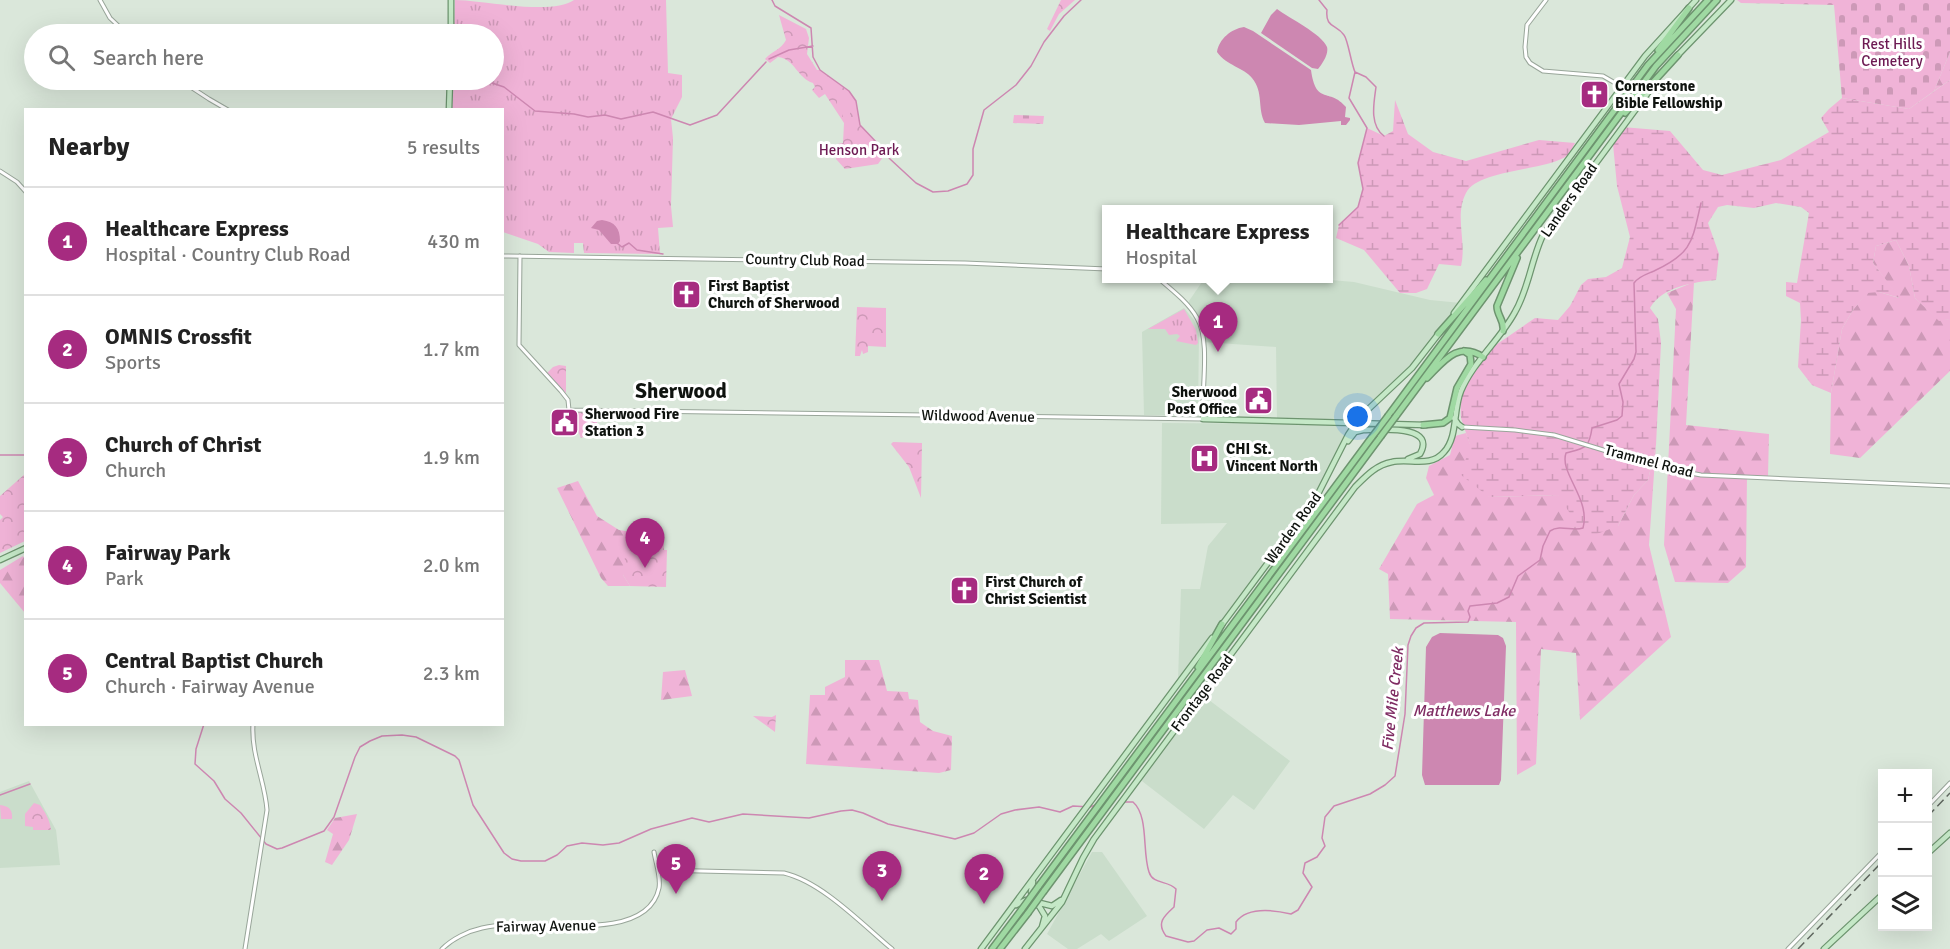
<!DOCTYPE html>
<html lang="en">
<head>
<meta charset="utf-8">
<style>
  :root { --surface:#fff; --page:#f6f6f6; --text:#222; --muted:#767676; --line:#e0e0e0; --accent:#a62b80 }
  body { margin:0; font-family:Signika,sans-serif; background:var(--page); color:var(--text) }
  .controls { position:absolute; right:18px; bottom:18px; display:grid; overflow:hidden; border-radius:0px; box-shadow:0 6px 24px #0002 }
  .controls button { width:54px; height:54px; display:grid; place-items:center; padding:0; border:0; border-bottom:2px solid var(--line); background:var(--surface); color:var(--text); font:30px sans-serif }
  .you { position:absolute; left:1358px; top:417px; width:21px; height:21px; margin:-15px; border:4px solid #fff; border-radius:50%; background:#1a73e8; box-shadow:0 0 0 9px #1a73e833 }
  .badge { display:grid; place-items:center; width:39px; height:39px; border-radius:50%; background:var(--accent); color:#fff; font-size:20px; font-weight:700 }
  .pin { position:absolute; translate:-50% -50px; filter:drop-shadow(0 2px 3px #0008) }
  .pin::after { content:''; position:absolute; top:32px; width:21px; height:18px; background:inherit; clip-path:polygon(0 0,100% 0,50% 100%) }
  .popup { position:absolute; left:1102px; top:205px; width:231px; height:78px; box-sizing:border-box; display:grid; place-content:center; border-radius:0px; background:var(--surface); filter:drop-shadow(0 2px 4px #0005); font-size:20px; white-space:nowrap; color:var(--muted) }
  .popup b { font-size:22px; color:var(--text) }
  .popup::after { content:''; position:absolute; left:50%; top:100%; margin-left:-12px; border:12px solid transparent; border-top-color:var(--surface) }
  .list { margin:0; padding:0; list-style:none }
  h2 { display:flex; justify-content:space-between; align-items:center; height:78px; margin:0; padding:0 24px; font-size:26px }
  h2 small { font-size:20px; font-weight:400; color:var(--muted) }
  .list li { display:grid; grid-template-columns:39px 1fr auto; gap:18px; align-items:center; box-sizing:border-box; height:108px; padding:0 24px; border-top:2px solid var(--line) }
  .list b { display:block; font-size:22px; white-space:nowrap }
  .list p { margin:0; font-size:20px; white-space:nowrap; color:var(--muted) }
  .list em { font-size:20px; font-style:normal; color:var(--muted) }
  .icon { flex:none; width:33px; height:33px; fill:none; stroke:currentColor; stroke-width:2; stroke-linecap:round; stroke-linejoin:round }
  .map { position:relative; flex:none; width:1950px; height:949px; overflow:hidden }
  .search { position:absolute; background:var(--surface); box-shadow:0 6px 24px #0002; left:24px; top:24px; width:480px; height:66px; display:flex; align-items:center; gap:15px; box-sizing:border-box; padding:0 21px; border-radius:33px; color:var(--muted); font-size:22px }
  .panel { position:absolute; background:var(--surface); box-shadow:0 6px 24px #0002; left:24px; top:108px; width:480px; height:618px; border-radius:0px }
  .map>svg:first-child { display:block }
</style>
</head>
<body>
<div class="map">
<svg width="1950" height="949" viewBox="0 0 1950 949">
  <defs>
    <pattern id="grass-tufts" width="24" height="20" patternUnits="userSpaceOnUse" patternTransform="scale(1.5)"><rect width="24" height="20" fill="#f0b3d7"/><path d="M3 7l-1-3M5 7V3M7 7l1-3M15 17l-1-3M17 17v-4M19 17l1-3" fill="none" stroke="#cd99b7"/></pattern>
    <pattern id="forest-firs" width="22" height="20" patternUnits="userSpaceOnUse" patternTransform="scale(1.5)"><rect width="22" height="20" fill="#f0b3d7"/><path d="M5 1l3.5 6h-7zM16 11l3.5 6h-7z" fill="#cd99b7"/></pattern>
    <pattern id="wetland-marsh" width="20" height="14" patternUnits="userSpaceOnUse" patternTransform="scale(1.5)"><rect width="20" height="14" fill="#f0b3d7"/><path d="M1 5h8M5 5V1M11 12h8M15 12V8" fill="none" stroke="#cd99b7"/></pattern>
    <pattern id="cemetery-stones" width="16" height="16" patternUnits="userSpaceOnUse" patternTransform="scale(1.5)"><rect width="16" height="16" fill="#f0b3d7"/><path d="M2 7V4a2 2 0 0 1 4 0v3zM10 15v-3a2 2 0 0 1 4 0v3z" fill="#cd99b7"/></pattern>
    <pattern id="park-crowns" width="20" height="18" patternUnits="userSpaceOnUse" patternTransform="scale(1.5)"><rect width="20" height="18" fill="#f0b3d7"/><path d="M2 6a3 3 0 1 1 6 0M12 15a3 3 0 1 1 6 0" fill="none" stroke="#cd99b7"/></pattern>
  </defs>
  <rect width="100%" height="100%" fill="#dae7da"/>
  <path fill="#caddcb" d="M1308,278L1354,282L1430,300L1461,303L1423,355L1360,417L1323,487L1178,680L1181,589H1200L1208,546L1227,523L1161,524L1162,423L1337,424L1277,421L1276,347L1204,342L1201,326L1189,307V301L1204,279Z
    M1184,308L1194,320L1199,335L1198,410L1194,415H1144L1142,332Z
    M1201,694L1290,761L1254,810L1233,795L1204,829L1138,778Z
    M29,781L56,830L60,865L0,868V792Z
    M1092,852H1102L1147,916L1109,941L1101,934L1077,949H1068L1047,934Z"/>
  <path fill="url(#grass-tufts)" d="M455,0C483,0 552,16 574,0H666L668,73L682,75V97L671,119L673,138L671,206L673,227L658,228L660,254L584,253L583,243H574V253L549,252L538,244L503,232L502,110H452L454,80H494V34H454Z
    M1184,309L1196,330L1198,343L1196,345L1176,341L1180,336L1177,334L1169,335L1165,329H1148Z"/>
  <path fill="url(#forest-firs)" d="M1950,52V80L1934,91Z
    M1896,240L1909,266L1915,298L1939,320L1950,319V371L1860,458L1830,454L1831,393L1842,329L1853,310L1867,292H1879L1899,298L1873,263L1876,246Z
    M1694,282L1686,425L1769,434L1768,476L1747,475L1746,567L1728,583L1675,582L1664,545L1676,309L1667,293Z
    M1466,433L1489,497L1558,495L1618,526L1634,495L1648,480L1656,445L1649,545L1671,637L1580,720L1576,653L1541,649L1536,764L1517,775L1516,622L1390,619L1388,574L1379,569L1417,504L1434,495L1426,478L1429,466L1450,455L1455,436Z
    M578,481L597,516L619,530L664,537V550L640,549L623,575L630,586H608L601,578L557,488Z
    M23,556L26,562L25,613L0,583V570Z
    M845,660H879L887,691L908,692L909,699L918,700L920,722L933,731L952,736L951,770L939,773L806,764L810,695H825V687L845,677Z
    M685,670L692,696L661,700L663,672Z
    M357,814L349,840L332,865L325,862L333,834L327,830L335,818Z"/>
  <path fill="url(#wetland-marsh)" d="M1950,80V319L1939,321L1915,298L1909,266L1896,240L1876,246L1873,263L1900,298L1879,292L1867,293L1853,310L1842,329L1831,393L1812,385L1798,367L1801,320L1800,303L1786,296V282L1797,283L1809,213L1801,207L1776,203L1754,208L1727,205L1718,207L1708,223L1719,254L1716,280C1693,282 1662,287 1650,308L1658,319L1661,343L1656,445L1648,480L1634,495L1618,526L1586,538L1558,495L1489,497L1461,475L1470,445L1461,418L1460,392L1487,351L1535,318L1558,320L1570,306L1581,285L1588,279L1606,277L1622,268L1630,237L1617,186L1613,144L1622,127L1670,131L1703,170L1722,175L1781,160L1829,132L1821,118L1829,109L1842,98L1909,109Z
    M1395,100L1408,134L1433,152L1466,161L1539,140L1575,143C1573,146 1571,152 1568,155C1548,171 1478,169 1466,193C1454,216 1467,242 1461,266L1439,264L1427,289L1416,293H1400L1364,250L1336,238L1339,225L1358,207L1363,189L1358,163L1367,128L1384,136L1393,131Z"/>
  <path fill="url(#cemetery-stones)" d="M1737,0H1950V52L1934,91L1909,109L1842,98L1834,5L1741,3Z
    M1014,115L1044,116L1043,124L1013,123Z"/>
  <path fill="url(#park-crowns)" d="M1061,0H1075L1059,14L1050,31L1047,29Z
    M779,15L806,29L809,38L807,54L817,70H820L849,91L856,101L860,125L886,153L878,164L845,169L836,159L837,144L843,143L844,123L825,94L819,98L812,90L815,87L813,83C797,78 795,59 778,57L770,63L765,59C772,51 781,50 786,40Z
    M857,307L886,308V347L868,346V352L863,354L862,350L860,356H855Z
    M559,365L566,366V393L546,374L553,367Z
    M569,410H597V431L581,438Z
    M893,442L922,443L921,498L909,467L891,444Z
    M25,474V541L0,553V520L3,517L0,514V496Z
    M640,549L667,550L666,587L630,586L623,575L625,557Z
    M776,715L775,732L753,716L772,717Z
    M34,803L40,805C45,812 50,820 51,830H33V827L25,826V814Z"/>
  <path fill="#f0b3d7" d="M837,98H844V105H850V118H843V111H837Z
    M0,805C9,806 13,810 12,819H1Z"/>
  <path fill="#cd87b1" d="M1277,9C1289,18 1322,34 1327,47C1329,54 1322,64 1318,69L1312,68L1261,33L1271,15Z
    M1244,27L1253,31L1311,70C1316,106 1329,87 1346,107L1345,117L1350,118V120L1346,125H1341V121L1299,125L1265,123C1257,109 1264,92 1252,78C1243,67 1227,66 1217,52C1219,39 1231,29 1244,27Z
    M602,220C615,222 620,228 620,241L618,244H611L599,230L591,228L597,221Z
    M1440,633L1498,635L1503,638L1506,646L1501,780L1499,785H1425L1422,775L1426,647L1432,637Z"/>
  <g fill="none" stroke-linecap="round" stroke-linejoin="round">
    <path stroke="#cd87b1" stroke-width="1.5" d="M772,0L775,6L811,28L813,57L820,70L849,91L856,101L860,125L880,146L890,159L916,183L933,192L948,191L967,184L973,175V149L984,110L1016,85L1031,66L1044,42L1064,16L1081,0
      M1319,0L1327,10C1325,28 1336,24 1344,35C1348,40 1351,63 1355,72L1366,77L1376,87C1374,102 1369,125 1384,136
      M769,59L789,50L813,46
      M489,82L504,87L535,111L574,114L588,117L605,115L621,119L653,112L690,125L717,115L766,62
      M1339,225L1358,207L1363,189L1358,163L1367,128L1349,98L1355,72
      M618,244L622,247L629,243L637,250L663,254
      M0,455H26
      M204,724L196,749L195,764L214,781L225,799L241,813L266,844L277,849L282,848L324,831L334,817L355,757L360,747L370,741L382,736L402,735L416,737L455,756L459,760L473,805L504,853L512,859L521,861H545L557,855L567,846L582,843L603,845L619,843L651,829L692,818L709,822L743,814L809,818L841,811L852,810L863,813L888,824L955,839L974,833L1001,814L1015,810L1039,807L1060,812L1073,806L1090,807L1098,804
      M0,795L30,784
      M1123,802H1133C1149,816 1142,852 1149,872C1153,885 1168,880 1176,889L1174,907C1164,916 1156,923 1166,936L1188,942L1194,941L1207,930L1219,928L1231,934L1236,929V922C1248,906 1274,910 1291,914L1298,910L1312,887L1303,873L1305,863L1317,857L1325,846L1322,838L1325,817L1334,806L1370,794L1385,785L1395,776L1405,714L1408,645L1411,636L1416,628L1424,623L1468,622L1470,617L1468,611L1470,606L1497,603L1509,597L1518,576L1540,560L1543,546L1550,531C1561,524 1572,532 1583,528C1591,499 1559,473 1566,453C1585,448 1589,449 1592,428L1617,420L1622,416L1623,402L1619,384L1634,359L1636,352L1634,283C1639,276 1647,274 1654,271C1693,253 1692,241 1701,203"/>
    <defs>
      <path id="minor" d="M100,0L110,18L127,34
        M1546,0L1527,25L1525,47L1526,57L1530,63L1543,71L1603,76L1622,87
        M180,80L209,99L228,110
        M0,171L17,182L26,192
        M502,256L965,263L1107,269
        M520,256L519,345L561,391L568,400L569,410L1203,419C1201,391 1211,341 1197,318C1189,303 1171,289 1158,278
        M1463,427L1515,430L1554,435L1659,467L1701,475L1950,486
        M1928,806L1950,783
        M658,870L784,873C822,882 862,924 892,949
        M245,949L267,810C265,781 251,755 253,724
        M442,949C452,939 468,931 482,928C496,925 513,924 528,924C563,925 649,937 659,888C661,877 656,864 654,852
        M1788,949L1882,852"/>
      <path id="major" d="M451,34V0
        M1677,56L1731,0
        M449,110L450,80
        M1454,313L1645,56L1696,0
        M1203,406L1207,414L1215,417
        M1454,418L1458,424L1462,427
        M1203,419L1426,425
        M1348,441L1355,432L1363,430C1379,430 1437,424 1420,454L1408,459
        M0,560L26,548
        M1221,626L1316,498L1348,435L1360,417L1412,368L1440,332
        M1928,853L1950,833
        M1033,882L1031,892L1040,903L1052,906L1061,900
        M1016,905L1026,900L1039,906L1045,916L1042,927
        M981,949L1212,638
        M1025,949L1062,902L1083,858L1094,839L1355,487C1366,476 1376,465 1392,462C1409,458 1431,468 1444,452C1458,437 1453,410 1461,391C1473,362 1500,340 1515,312C1529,288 1531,260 1543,235L1653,86
        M1824,949L1882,895"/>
      <path id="highway" d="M1658,50L1689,8
        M1625,113L1678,55
        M1503,331C1505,321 1497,316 1497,306L1517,258
        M1438,334L1486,280
        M1427,378C1443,362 1458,340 1483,357
        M1388,416L1648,65L1708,0
        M1396,416L1656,66L1717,0
        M1423,425L1443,423L1450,418L1457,388L1471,364L1470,355L1464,351
        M1198,667L1222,624
        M1038,887L1372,437
        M1044,891L1381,436
        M992,949L1022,909
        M1000,949L1028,913"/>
    </defs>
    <use href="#minor" stroke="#99a69a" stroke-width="5"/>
    <use href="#major" stroke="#6d946f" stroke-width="7"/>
    <use href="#highway" stroke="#6d946f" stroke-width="8"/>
    <use href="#minor" stroke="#fff" stroke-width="3"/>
    <use href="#major" stroke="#c5e8c7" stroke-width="4.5"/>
    <use href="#highway" stroke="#9fd9a2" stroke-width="5"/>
    <path stroke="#5f675f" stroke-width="1.5" stroke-dasharray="9 4.5" stroke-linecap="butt" d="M1928,816L1950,793
      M1798,949L1882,862"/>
    <defs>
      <path id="highway-bridge" d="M1381,436L1396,416
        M1372,437L1388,416
        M1022,909L1038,887
        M1028,913L1044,891"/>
    </defs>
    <use href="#highway-bridge" stroke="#6d946f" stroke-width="8" stroke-linecap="butt"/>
    <use href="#highway-bridge" stroke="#9fd9a2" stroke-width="5"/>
  </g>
  <defs>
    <symbol id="church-square" viewBox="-11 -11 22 22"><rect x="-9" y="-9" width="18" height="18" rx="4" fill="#a62b80" stroke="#fff"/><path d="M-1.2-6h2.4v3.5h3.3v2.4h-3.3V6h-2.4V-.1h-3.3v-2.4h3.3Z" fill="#fff"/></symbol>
    <symbol id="civic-square" viewBox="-11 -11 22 22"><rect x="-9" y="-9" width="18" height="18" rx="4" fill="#a62b80" stroke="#fff"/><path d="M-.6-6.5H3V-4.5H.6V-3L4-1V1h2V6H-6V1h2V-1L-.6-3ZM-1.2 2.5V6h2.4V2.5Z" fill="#fff"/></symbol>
    <symbol id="hospital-square" viewBox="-11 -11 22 22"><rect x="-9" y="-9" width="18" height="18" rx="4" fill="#a62b80" stroke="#fff"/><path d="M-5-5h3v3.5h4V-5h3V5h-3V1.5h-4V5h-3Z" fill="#fff"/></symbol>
  </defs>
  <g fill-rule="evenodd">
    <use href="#church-square" x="1578" y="78" width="33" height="33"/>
    <use href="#church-square" x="670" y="278" width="33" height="33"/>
    <use href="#civic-square" x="1242" y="384" width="33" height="33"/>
    <use href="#civic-square" x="548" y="406" width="33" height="33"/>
    <use href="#hospital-square" x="1188" y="442" width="33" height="33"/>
    <use href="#church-square" x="948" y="574" width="33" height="33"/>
  </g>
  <g text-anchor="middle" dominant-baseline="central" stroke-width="6" stroke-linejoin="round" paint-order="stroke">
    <g font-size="15" fill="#6d1a53" stroke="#fff">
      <text x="1892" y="44">Rest Hills<tspan x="1892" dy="17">Cemetery</tspan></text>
      <text x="859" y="150">Henson Park</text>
    </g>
    <g font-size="15" font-weight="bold" fill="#0f130f" stroke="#fff" text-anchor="start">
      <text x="1615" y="86">Cornerstone<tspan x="1615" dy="17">Bible Fellowship</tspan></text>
      <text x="708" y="286">First Baptist<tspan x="708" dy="17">Church of Sherwood</tspan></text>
      <text x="1237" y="392" text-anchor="end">Sherwood<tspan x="1237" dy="17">Post Office</tspan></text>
      <text x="585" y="414">Sherwood Fire<tspan x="585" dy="17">Station 3</tspan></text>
      <text x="1226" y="449">CHI St.<tspan x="1226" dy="17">Vincent North</tspan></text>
      <text x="985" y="582">First Church of<tspan x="985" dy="17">Christ Scientist</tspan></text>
    </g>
    <g font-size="15" fill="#0f130f" stroke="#fff">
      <text transform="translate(1569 200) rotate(-55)">Landers Road</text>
      <text transform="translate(805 260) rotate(1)">Country Club Road</text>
      <text transform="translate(978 416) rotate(1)">Wildwood Avenue</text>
      <text transform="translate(1649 461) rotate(15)">Trammel Road</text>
      <text transform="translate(1293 528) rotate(-54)">Warden Road</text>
      <text transform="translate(1202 693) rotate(-53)">Frontage Road</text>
      <text transform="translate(546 926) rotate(-1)">Fairway Avenue</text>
    </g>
    <g font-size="16" font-style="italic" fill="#7f2c63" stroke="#fff">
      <text transform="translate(1393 699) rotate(-84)">Five Mile Creek</text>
      <text x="1464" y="711">Matthews Lake</text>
    </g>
    <g font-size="21" font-weight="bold" fill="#0f130f" stroke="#fff">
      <text x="681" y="391">Sherwood</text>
    </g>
  </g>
</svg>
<div class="controls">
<button>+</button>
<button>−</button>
<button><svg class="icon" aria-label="layers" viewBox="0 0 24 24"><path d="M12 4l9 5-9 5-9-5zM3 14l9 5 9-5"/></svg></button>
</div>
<div class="you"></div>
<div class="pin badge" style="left:1218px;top:352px">1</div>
<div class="popup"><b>Healthcare Express</b>Hospital</div>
<div class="pin badge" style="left:984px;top:904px">2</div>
<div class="pin badge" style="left:882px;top:901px">3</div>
<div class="pin badge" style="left:645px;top:568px">4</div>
<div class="pin badge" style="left:676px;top:894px">5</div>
<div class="search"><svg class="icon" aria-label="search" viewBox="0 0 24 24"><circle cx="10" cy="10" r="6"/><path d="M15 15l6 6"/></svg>Search here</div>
<section class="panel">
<h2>Nearby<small>5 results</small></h2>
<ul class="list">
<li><span class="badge">1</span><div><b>Healthcare Express</b><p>Hospital · Country Club Road</p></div><em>430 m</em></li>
<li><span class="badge">2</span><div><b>OMNIS Crossfit</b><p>Sports</p></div><em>1.7 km</em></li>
<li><span class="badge">3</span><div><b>Church of Christ</b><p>Church</p></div><em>1.9 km</em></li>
<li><span class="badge">4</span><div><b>Fairway Park</b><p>Park</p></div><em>2.0 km</em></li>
<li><span class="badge">5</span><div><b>Central Baptist Church</b><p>Church · Fairway Avenue</p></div><em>2.3 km</em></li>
</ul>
</section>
</div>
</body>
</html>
